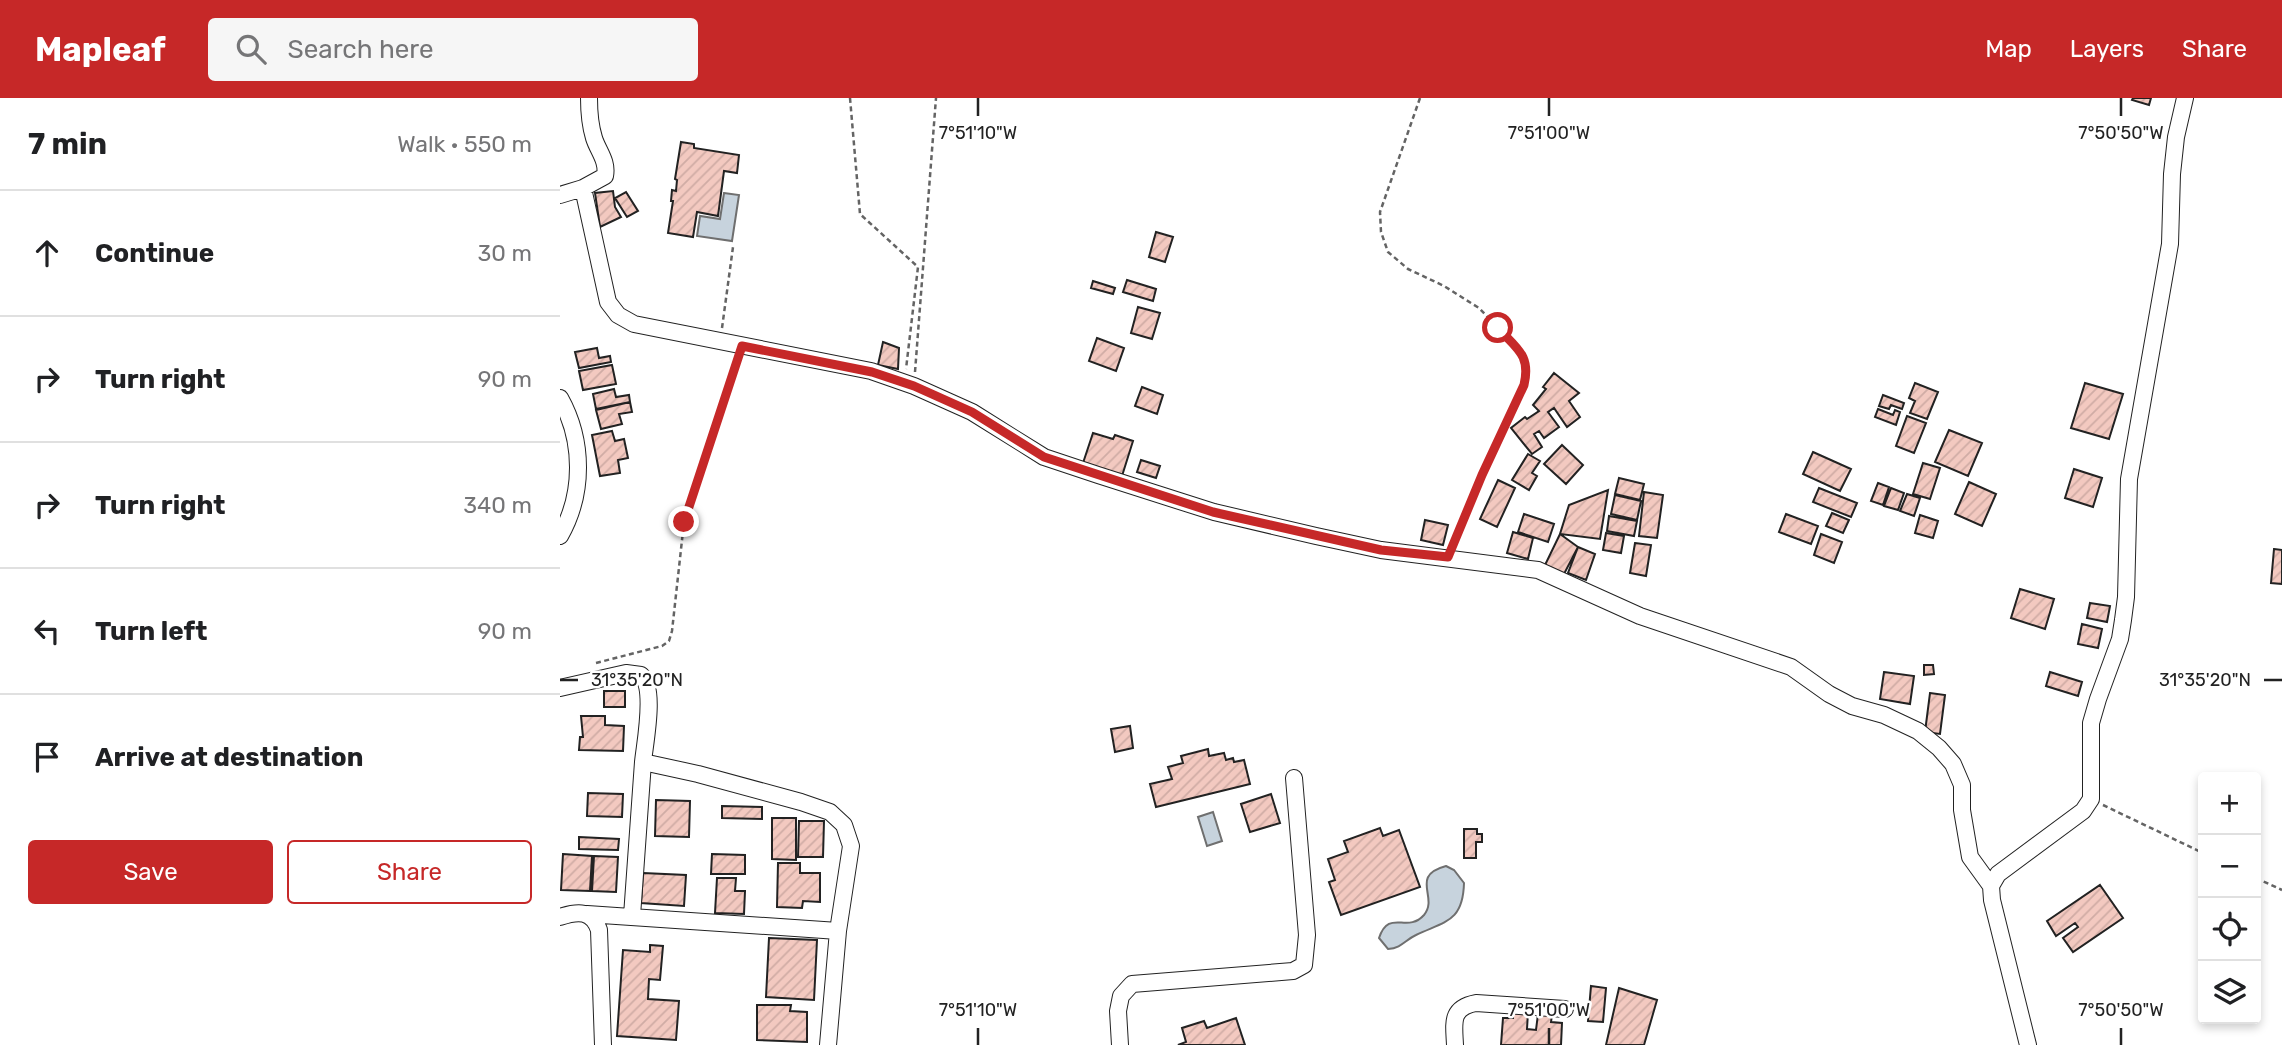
<!DOCTYPE html>
<html lang="en">
<head>
<meta charset="utf-8">
<style>
  :root { --surface:#fff; --page:#f6f6f6; --text:#202124; --muted:#757577; --line:#e0e0e0; --accent:#c62828 }
  body { margin:0; font-family:Rubik,sans-serif; background:var(--page); color:var(--text) }
  .controls { position:absolute; right:21px; bottom:21px; display:grid; overflow:hidden; border-radius:7px; box-shadow:0 4px 10px #0003 }
  .controls button { width:63px; height:63px; display:grid; place-items:center; padding:0; border:0; border-bottom:2px solid var(--line); background:var(--surface); color:var(--text); font:35px sans-serif }
  .stop { position:absolute; width:21px; height:21px; margin:-16px; border:5px solid #c62828; border-radius:50%; background:#fff }
  .stop.end { background:#c62828; border-color:#fff; box-shadow:0 2px 7px #0008 }
  .list { margin:0; padding:0; list-style:none }
  h2 { display:flex; justify-content:space-between; align-items:center; height:91px; margin:0; padding:0 28px; font-size:30px }
  h2 small { font-size:23px; font-weight:400; color:var(--muted) }
  .list li { display:grid; grid-template-columns:46px 1fr auto; gap:21px; align-items:center; box-sizing:border-box; height:126px; padding:0 28px; border-top:2px solid var(--line) }
  .list b { display:block; font-size:26px; white-space:nowrap }
  .list em { font-size:23px; font-style:normal; color:var(--muted) }
  .actions { display:flex; gap:14px; padding:21px 28px }
  .actions a { flex:1; padding:16px 0; border:2px solid var(--accent); border-radius:7px; text-align:center; font-size:24px; color:var(--accent) }
  .actions .main { background:var(--accent); color:#fff }
  .icon { flex:none; width:38px; height:38px; fill:none; stroke:currentColor; stroke-width:2; stroke-linecap:round; stroke-linejoin:round }
  .map { position:relative; flex:none; width:1722px; height:947px; overflow:hidden }
  header { display:flex; align-items:center; gap:42px; box-sizing:border-box; height:98px; padding:0 35px; background:var(--accent); color:#fff }
  header strong { font-size:33px }
  nav { display:flex; gap:38px; margin-inline-start:auto; font-size:24px }
  .search { width:490px; height:63px; background:var(--page); display:flex; align-items:center; gap:18px; box-sizing:border-box; padding:0 24px; border-radius:7px; color:var(--muted); font-size:26px }
  main { display:flex }
  aside { flex:1; background:var(--surface) }
  .map>svg:first-child { display:block }
</style>
</head>
<body>
<header>
<strong>Mapleaf</strong>
<div class="search"><svg class="icon" aria-label="search" viewBox="0 0 24 24"><circle cx="10" cy="10" r="6"/><path d="M15 15l6 6"/></svg>Search here</div>
<nav><a>Map</a><a>Layers</a><a>Share</a></nav>
</header>
<main>
<aside>
<h2>7 min<small>Walk · 550 m</small></h2>
<ul class="list">
<li><svg class="icon" aria-label="ahead" viewBox="0 0 24 24"><path d="M12 20V5M6 11l6-6 6 6"/></svg><div><b>Continue</b></div><em>30 m</em></li>
<li><svg class="icon" aria-label="right" viewBox="0 0 24 24"><path d="M7 20v-9h11M14 6l5 5-5 5"/></svg><div><b>Turn right</b></div><em>90 m</em></li>
<li><svg class="icon" aria-label="right" viewBox="0 0 24 24"><path d="M7 20v-9h11M14 6l5 5-5 5"/></svg><div><b>Turn right</b></div><em>340 m</em></li>
<li><svg class="icon" aria-label="left" viewBox="0 0 24 24"><path d="M17 20v-9H6M10 6l-5 5 5 5"/></svg><div><b>Turn left</b></div><em>90 m</em></li>
<li><svg class="icon" aria-label="arrive" viewBox="0 0 24 24"><path d="M6 21V4h12l-3 4 3 4H6"/></svg><div><b>Arrive at destination</b></div></li>
</ul>
<div class="actions"><a class="main">Save</a><a>Share</a></div>
</aside>
<div class="map">
<svg width="1722" height="947" viewBox="0 0 1722 947">
  <defs>
    <pattern id="building-hatch" width="6" height="6" patternUnits="userSpaceOnUse" patternTransform="scale(1.75)"><rect width="6" height="6" fill="#f3c9c0"/><path d="M-1 1l2-2M0 6l6-6M5 7l2-2" fill="none" stroke="#d0aca5"/></pattern>
  </defs>
  <rect width="100%" height="100%" fill="#fff"/>
  <path fill="#c7d3dd" stroke="#6f6f6f" stroke-width="2" d="M164,95L179,97L172,143L137,138L140,118L160,121Z
    M653,714L662,743L647,748L638,719Z
    M886,768L894,772L904,785C903,824 885,823 856,837C845,842 842,850 828,851L819,840C829,810 847,836 864,817C879,799 849,778 886,768Z"/>
  <path fill="url(#building-hatch)" stroke="#222" stroke-width="2" d="M1573,0H1591L1589,7L1572,2Z
    M121,44L134,46V50L179,57L177,75L164,73L158,118L137,114L133,139L108,135L113,103H111L112,92L116,93L117,82L115,81Z
    M53,93L55,109L61,119L40,129L35,95Z
    M66,94L78,113L67,119L55,100Z
    M596,134L613,139L605,164L589,159Z
    M567,182L596,191L593,203L563,194Z
    M533,183L555,190L553,196L531,190Z
    M578,209L600,215L592,241L571,235Z
    M537,240L564,250L556,273L529,263Z
    M323,244L339,250L338,271L318,267Z
    M37,250L39,260L50,258L51,264L19,270L15,254Z
    M52,267L56,286L23,292L19,273Z
    M994,275L1019,295L1009,303L1020,319L1007,329L994,310L988,314L999,329L984,340L979,333L974,336L982,349L972,356L951,330L965,319L967,321L979,313L973,307L986,291L983,289Z
    M1355,285L1378,294L1367,321L1350,315L1355,303L1349,300Z
    M1525,285L1563,296L1549,341L1511,330Z
    M582,289L603,297L597,316L575,308Z
    M54,291L56,299L69,297L70,304L36,311L33,296Z
    M1323,297L1344,305L1342,311L1331,307L1329,311L1319,308Z
    M70,304L72,314L59,316L62,326L41,331L36,312Z
    M1318,311L1333,317L1335,312L1340,314L1336,327L1315,319Z
    M1347,318L1366,325L1354,355L1336,348Z
    M1389,332L1422,345L1408,378L1375,364Z
    M52,333L55,343L64,341L68,360L58,362L60,375L40,378L32,337Z
    M533,335L553,341L555,337L573,343L562,378L523,365Z
    M1002,347L1023,367L1006,386L984,366Z
    M1253,354L1291,371L1280,393L1243,376Z
    M968,356L980,363L972,375L977,378L969,392L952,382Z
    M581,362L600,368L596,380L577,374Z
    M1363,365L1380,370L1370,401L1353,396Z
    M1514,371L1542,380L1533,409L1505,400Z
    M1059,380L1084,386L1080,402L1055,396Z
    M938,382L955,390L937,429L920,421Z
    M1409,384L1436,396L1422,428L1395,416Z
    M1318,385L1329,389L1323,407L1311,403Z
    M1259,390L1297,405L1291,419L1253,404Z
    M1331,390L1344,395L1338,412L1324,408Z
    M1048,392L1040,441L1000,436L1009,407Z
    M1084,394L1103,397L1097,440L1079,438Z
    M1347,396L1360,400L1354,418L1340,413Z
    M1055,397L1081,403L1077,422L1051,416Z
    M1272,415L1289,422L1283,435L1266,428Z
    M964,416L994,426L988,444L958,434Z
    M1226,416L1258,428L1251,446L1219,434Z
    M1360,417L1378,423L1373,440L1355,435Z
    M1049,418L1077,423L1074,438L1047,433Z
    M865,422L888,427L883,447L861,442Z
    M953,434L973,440L968,461L947,455Z
    M1046,435L1064,438L1061,455L1043,452Z
    M1000,436L1018,449L1004,476L985,467Z
    M1261,436L1282,444L1274,465L1254,457Z
    M1075,445L1091,447L1086,478L1070,475Z
    M1018,449L1035,456L1026,482L1008,475Z
    M1714,451L1722,452V486L1711,485Z
    M1460,491L1494,501L1485,531L1451,520Z
    M1530,505L1550,508L1547,524L1527,520Z
    M1522,526L1542,531L1538,550L1518,546Z
    M1364,567H1373L1374,576L1364,577Z
    M1324,574L1354,578L1350,606L1320,601Z
    M1490,574L1522,584L1518,598L1486,588Z
    M44,593H65V609H44Z
    M1370,595L1385,597L1380,636L1365,634Z
    M21,618H45V627L64,628L63,653L19,652L20,639H23Z
    M570,628L573,650L555,654L551,631Z
    M648,651L649,658L664,655L666,662L673,660L674,664L684,662L690,686L596,709L590,686L612,681L608,669L623,665L621,658Z
    M28,695L63,696L62,719L27,718Z
    M711,696L720,725L690,734L681,706Z
    M96,702L130,703L129,739L95,738Z
    M162,708L202,709V721L162,720Z
    M212,720H236V762L212,761Z
    M239,723H264L263,759H238Z
    M820,730L823,738L839,732L860,789L781,817L769,784L775,782L768,761L788,754L784,743Z
    M904,731H917V736H922V744H916V760H904Z
    M19,739L59,741L58,752L19,751Z
    M3,756L32,758L30,793L1,792Z
    M152,756L185,757V776H151Z
    M34,758L58,759L56,794L32,793Z
    M218,765H240V775H260V804L243,803L242,810L217,809Z
    M83,775L126,777L124,808L81,805Z
    M157,780H176L175,793H185L184,816L155,815Z
    M1540,787L1563,820L1513,854L1503,840L1518,829L1515,825L1496,838L1487,823Z
    M209,840L257,842L254,902L206,899Z
    M90,847L103,848L100,882L89,881L88,901L119,903L116,942L57,938L63,852L90,854Z
    M1031,888L1046,890L1043,924L1028,923Z
    M1059,890L1097,902L1084,947H1046Z
    M197,907H231L230,913L247,914V944L197,942Z
    M953,913L968,914L967,931L976,932L978,916L992,917L991,924L1002,925L1001,947H941L943,920H953Z
    M676,920L685,947H618L626,944L622,930L644,923L647,930Z"/>
  <g fill="none" stroke-linecap="round" stroke-linejoin="round">
    <defs>
      <path id="minor" d="M23,90L45,78C48,63 38,53 34,40C30,27 29,13 29,0
        M0,97L23,90L48,204L58,217L74,226L311,273L354,288L412,314L484,359L538,377L654,414L756,438L821,452L978,472L1080,518L1231,569L1269,596L1292,608L1324,617L1358,633L1379,650L1393,666L1402,687V712L1410,759L1431,788
        M0,300C24,343 24,396 0,438
        M0,590L66,575L81,577C96,590 85,644 83,664L138,676L241,704L270,714L284,727L291,748L278,833L268,947
        M27,816L278,833
        M72,818L83,664
        M0,819C18,813 32,812 39,832L43,947
        M560,947L558,913L561,898L572,886L733,873L744,867L747,837L734,680
        M895,947C894,925 890,910 916,905L1005,911
        M1468,947L1432,802L1431,788L1438,776L1523,713L1531,701V625L1538,601L1560,541L1563,522L1566,499L1569,381L1610,146L1612,76L1616,39L1625,0"/>
    </defs>
    <use href="#minor" stroke="#222" stroke-width="18"/>
    <path stroke="#646464" stroke-width="2.5" stroke-dasharray="5 3.5" stroke-linecap="butt" d="M290,0L300,116L358,169L346,271
      M860,0L820,114L821,134L828,154L848,171L884,188L919,210L964,257L967,269L964,287L922,378L894,447
      M162,230L173,149
      M355,274L376,0
      M36,565L102,548L109,543L112,533L124,424L177,261
      M1543,707L1643,755
      M1696,780L1722,792"/>
    <use href="#minor" stroke="#fff" stroke-width="16"/>
  </g>
  <g fill="none" stroke-linecap="round" stroke-linejoin="round">
    <path stroke="#c62828" stroke-width="9" d="M124,424L182,248L312,274L354,288L412,314L484,359L653,414L821,452L888,459L922,377L964,287C971,257 957,251 938,230"/>
  </g>
  <path fill="none" stroke="#222" stroke-width="2.5" d="M418,0V18M989,0V18M1561,0V18M0,582H18M1704,582H1722M418,930V947M989,930V947M1561,930V947"/>
  <g font-size="18" text-anchor="middle" fill="#222" stroke="#fff" stroke-width="5" stroke-linejoin="round" paint-order="stroke">
    <text x="418" y="41">7°51'10"W</text>
    <text x="989" y="41">7°51'00"W</text>
    <text x="1561" y="41">7°50'50"W</text>
    <text x="77" y="588">31°35'20"N</text>
    <text x="1645" y="588">31°35'20"N</text>
    <text x="418" y="918">7°51'10"W</text>
    <text x="989" y="918">7°51'00"W</text>
    <text x="1561" y="918">7°50'50"W</text>
  </g>
</svg>
<div class="controls">
<button>+</button>
<button>−</button>
<button><svg class="icon" aria-label="locate" viewBox="0 0 24 24"><circle cx="12" cy="12" r="6"/><path d="M12 2v4M12 18v4M2 12h4M18 12h4"/></svg></button>
<button><svg class="icon" aria-label="layers" viewBox="0 0 24 24"><path d="M12 4l9 5-9 5-9-5zM3 14l9 5 9-5"/></svg></button>
</div>
<div class="stop" style="left:938px;top:230px"></div>
<div class="stop end" style="left:124px;top:424px"></div>
</div>
</main>
</body>
</html>
